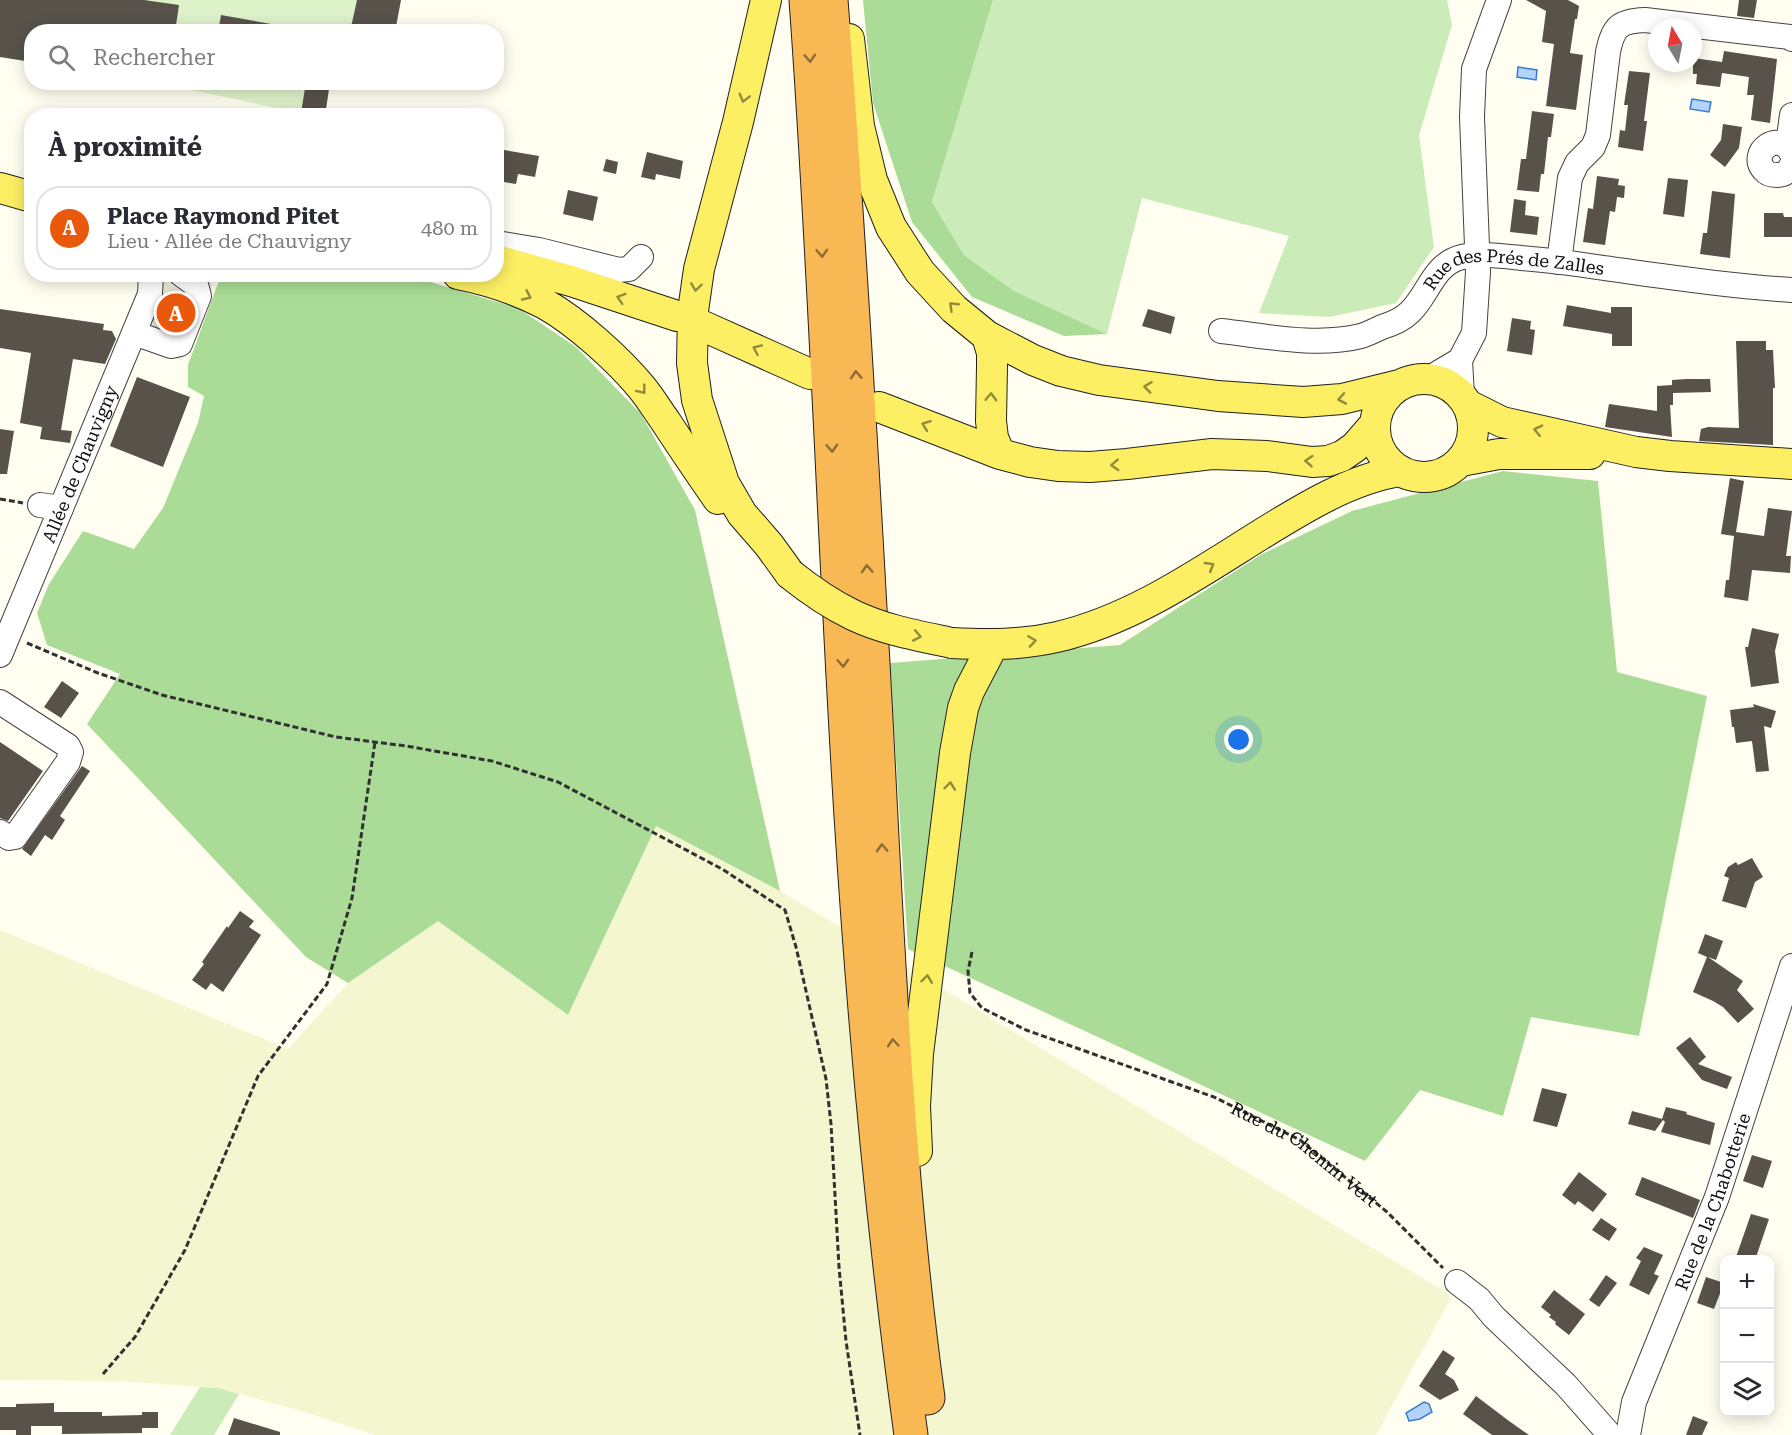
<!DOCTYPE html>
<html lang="fr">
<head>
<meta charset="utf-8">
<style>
  :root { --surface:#fff; --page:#f2f2f3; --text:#2b2b33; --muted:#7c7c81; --line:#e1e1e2; --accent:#ea580c }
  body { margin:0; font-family:"Roboto Serif",serif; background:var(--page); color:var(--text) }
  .controls { position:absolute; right:18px; bottom:18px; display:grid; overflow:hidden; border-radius:12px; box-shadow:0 3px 15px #0003 }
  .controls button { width:54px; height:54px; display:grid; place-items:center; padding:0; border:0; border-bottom:2px solid var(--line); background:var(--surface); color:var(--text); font:30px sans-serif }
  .compass { position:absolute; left:1648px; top:18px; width:54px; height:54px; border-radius:50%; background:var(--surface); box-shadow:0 3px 15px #0003; rotate:350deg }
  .you { position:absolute; left:1239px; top:740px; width:21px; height:21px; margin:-15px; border:4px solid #fff; border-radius:50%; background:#1a73e8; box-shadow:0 0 0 9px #1a73e833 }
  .badge { display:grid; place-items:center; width:39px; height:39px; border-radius:50%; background:var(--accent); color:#fff; font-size:20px; font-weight:700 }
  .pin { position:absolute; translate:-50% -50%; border:3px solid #fff; box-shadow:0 2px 6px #0006 }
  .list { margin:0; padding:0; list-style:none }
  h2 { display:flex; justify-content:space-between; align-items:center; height:78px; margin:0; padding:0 24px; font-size:26px }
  h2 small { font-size:20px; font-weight:400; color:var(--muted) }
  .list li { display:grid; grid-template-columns:39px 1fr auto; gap:18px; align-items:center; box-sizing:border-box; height:84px; margin:0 12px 12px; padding:0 12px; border:2px solid var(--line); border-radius:24px }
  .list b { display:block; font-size:22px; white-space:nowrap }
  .list p { margin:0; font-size:20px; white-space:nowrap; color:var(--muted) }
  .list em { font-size:20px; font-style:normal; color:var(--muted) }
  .icon { flex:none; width:33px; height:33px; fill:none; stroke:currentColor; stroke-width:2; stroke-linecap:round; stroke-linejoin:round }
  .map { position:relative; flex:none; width:1792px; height:1435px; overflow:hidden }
  .search { position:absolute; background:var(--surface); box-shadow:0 3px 15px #0003; left:24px; top:24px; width:480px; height:66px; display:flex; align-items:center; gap:15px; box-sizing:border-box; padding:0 21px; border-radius:24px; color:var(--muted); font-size:22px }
  .panel { position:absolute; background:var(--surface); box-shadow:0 3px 15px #0003; left:24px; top:108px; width:480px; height:174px; border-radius:24px }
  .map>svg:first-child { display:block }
</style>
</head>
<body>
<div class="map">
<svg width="1792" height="1435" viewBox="0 0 1792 1435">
  <rect width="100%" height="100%" fill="#fffef0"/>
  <path fill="#f3f6cf" d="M656,826L780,891L1452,1296L1376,1435H375L305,1412L218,1388L118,1381L0,1380V930L288,1049L348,983L438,921L568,1015Z"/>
  <path fill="#cbebb8" d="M993,0H1447L1452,25L1419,135L1434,247L1396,303L1329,317L1259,313L1289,236L1142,198L1107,334L1014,291L964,255L932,202Z
    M200,1387L218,1388L239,1394L214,1435H170Z"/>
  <path fill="#abdc97" d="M863,0H993L932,202L964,255L1014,291L1107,334L1064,336L972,297L912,222L873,103Z
    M221,275H395L420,279L518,308L576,347L641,414L695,510L780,891L656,826L568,1015L438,921L348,983L306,957L87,724L120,674L47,645L37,613L49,584L83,531L134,549L163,508L198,423L204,396L188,387V365Z
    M1503,471L1598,481L1617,672L1707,696L1639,1036L1531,1017L1503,1116L1420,1090L1365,1161L908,949L890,663L1120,645L1262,554L1352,511Z"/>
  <path fill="#def2ca" d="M0,0H401L394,31L32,32L31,62L0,57Z
    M158,83H330L325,116L301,113Z"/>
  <path fill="#f0eede" d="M167,275H193L213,284L182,361L137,342Z"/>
  <path fill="#b3d4f8" stroke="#387cd1" stroke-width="1.5" d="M1518,67L1537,70L1536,80L1517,77Z
    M1692,99L1711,102L1709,112L1690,109Z
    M1424,1402L1429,1404L1432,1412L1420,1419L1409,1421L1406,1413Z"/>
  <path fill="#58524b" d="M0,0H144L179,5L175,32H32V62L0,57Z
    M357,0H401L395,32H350Z
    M1526,0H1568L1579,6L1577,19H1575L1570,53L1583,55L1576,110L1546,106L1554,44L1542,42L1546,11Z
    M1739,0H1757L1754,18L1737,16Z
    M221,15L277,25V32H218Z
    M1724,51L1777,59L1770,123L1751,120L1754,95H1747L1749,77L1722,73L1720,87L1696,84L1697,74H1693V58L1722,62Z
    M1629,71L1650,73L1644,121H1647L1643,151L1618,147L1620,130L1625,131L1628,105H1624Z
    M306,82H330L325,116L301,113Z
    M1532,111L1554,114L1551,137H1548L1544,174H1541L1539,192L1517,190L1521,159H1526Z
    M1723,124L1742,127L1739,148L1725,167L1710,155L1721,140Z
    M504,150L539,156L535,177L518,174L516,184L498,181Z
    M647,152L683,161L680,179L656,174L655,180L641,177Z
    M606,159L618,162L616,174L603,171Z
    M1597,176L1619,179L1618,185L1625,186L1624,198L1617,197L1615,212L1610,211L1605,245L1583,242L1588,208L1593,209Z
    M1668,178L1688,180L1684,217L1663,214Z
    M568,190L598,197L593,221L563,214Z
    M1712,191L1735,194L1730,258L1700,254L1703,233H1707Z
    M1514,199L1526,201L1525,215L1539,217L1537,235L1510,232Z
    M1764,213H1783L1784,217H1792V237H1764Z
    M1567,305L1611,313V307H1632V346H1612V334L1563,326Z
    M0,309L104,324L103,330L112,331L116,339L105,364L73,359L61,430L72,431L70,443L40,439L42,427L20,423L31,353L0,348Z
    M1148,309L1175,317L1171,334L1142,326Z
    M1512,318L1531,321L1530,329L1535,330L1532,355L1507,351Z
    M1736,341H1766V350H1773L1775,388H1773V445L1699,441L1701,429L1708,427L1739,428Z
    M137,377L190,397L163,467L110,446Z
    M1686,379H1710L1711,392L1673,393V405H1670L1672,437L1605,427L1609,404L1657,411V386L1672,385V380Z
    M0,429L14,431L7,474H0Z
    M1730,478L1744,481L1736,532L1764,536L1768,508L1792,511L1786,556H1791L1790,573L1752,570L1748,601L1724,597L1726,580H1729L1734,536L1721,534Z
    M1752,628L1779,634L1775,651L1779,683L1751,687L1745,647H1748Z
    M62,681L79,693L61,718L44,707Z
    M1753,704L1776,711L1771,728L1764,726L1769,771L1756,772L1752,741L1736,743L1734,727H1732L1730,710L1754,707Z
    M0,742L43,771L8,821L0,818Z
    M82,766L90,771L60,816L65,820L52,840L45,835L31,856L22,849Z
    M1752,858L1763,877L1755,882L1746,908L1722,901L1729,878L1724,876L1728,867L1736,862L1738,865Z
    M240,911L254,921L249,927L261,935L223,992L211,983L206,990L192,980L204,964L202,962L227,926L228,928Z
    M1705,934L1723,941L1716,960L1708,957L1743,981L1737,990L1754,1009L1738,1023L1723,1007L1713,1001L1693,992L1707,957L1698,953Z
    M1690,1037L1706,1057L1698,1064L1732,1077L1727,1089L1702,1080L1676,1048Z
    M1542,1088L1567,1094L1557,1127L1533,1121Z
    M1666,1107L1687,1112L1686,1114L1715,1123L1710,1145L1661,1132L1665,1122L1663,1120L1655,1131L1628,1124L1632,1111L1662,1119Z
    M1752,1155L1772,1161L1763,1188L1743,1181Z
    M1579,1172L1607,1194L1593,1212L1578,1201L1575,1205L1562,1195Z
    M1642,1177L1700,1200L1693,1218L1635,1195Z
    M1751,1214L1769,1219L1755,1260H1744L1736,1257Z
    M1601,1218L1617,1229L1609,1241L1592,1230Z
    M1644,1247L1663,1255L1654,1274L1659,1276L1649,1295L1629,1285L1641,1261L1636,1258Z
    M1606,1275L1617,1283L1599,1307L1589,1300Z
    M1706,1277L1724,1283L1714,1309L1697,1303Z
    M1554,1290L1585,1314L1569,1335L1555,1324L1556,1322L1549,1317L1551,1315L1541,1307Z
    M1443,1350L1455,1358L1445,1374L1454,1380L1459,1390L1440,1400L1419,1386Z
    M1476,1396L1509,1421L1529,1435H1492L1463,1414Z
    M54,1403V1412H102V1416L142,1415V1412H158V1428H142V1433L62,1434V1426H31V1435H16V1430H0V1407H16V1404Z
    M1693,1416L1708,1422L1702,1435H1686Z
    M234,1418L280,1432V1435H228Z"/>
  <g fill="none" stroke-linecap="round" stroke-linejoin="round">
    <defs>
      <g id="minor">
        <path d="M1784,144L1789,137L1792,115"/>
        <path d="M1792,154C1779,128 1748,153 1764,170C1767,174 1772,175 1777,175C1785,175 1789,171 1792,164"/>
        <path d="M496,243L539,250L619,270L629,269L641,257"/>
        <path d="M1559,262L1570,178L1577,163L1593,147L1598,135L1608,52C1613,27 1619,21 1645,20L1790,37L1792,39"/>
        <path id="s2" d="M1221,331C1266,336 1316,347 1361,336C1368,334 1375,330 1382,327C1392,324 1403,319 1410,312C1429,294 1433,264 1462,257C1480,253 1502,256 1521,258C1546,260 1572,263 1597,267C1662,276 1727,286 1792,290"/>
        <path d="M134,333L171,346L180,344L199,296L196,285L181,274"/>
        <path d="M1460,360L1462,396"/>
        <path d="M1428,379L1460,360L1474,333L1478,272L1472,117L1474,69L1499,0"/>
        <path d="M40,505L61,508"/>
        <path id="s3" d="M0,655L150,294L151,274"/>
        <path d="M0,702L68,746L71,752L68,762L15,837L9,838L0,832"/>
        <path d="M1457,1282L1479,1299L1494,1317L1566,1385L1610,1435"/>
        <path id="s4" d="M1628,1435L1634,1402L1717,1197L1792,966"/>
      </g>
      <path id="major" d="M766,0L738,122L699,269L693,311L692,363L697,400L724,483L742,514L769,545L790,574
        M849,39L859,126L872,180L891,227L920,272L954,309L987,336L1033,360L1061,371L1099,380L1218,396L1303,402L1342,399L1399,385
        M0,188L32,197
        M496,260L571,281L677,316
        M458,274C488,280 518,290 545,304C577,322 619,360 642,388C651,399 658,411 666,422C683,448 700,473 718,499
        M703,326L810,374
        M987,336L992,353V366L991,421L993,438L1000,454
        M1375 428a49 49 0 1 1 98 0a49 49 0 1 1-98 0Z
        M1468,405L1502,422L1636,452L1670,456L1792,464
        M879,407L1000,454L1030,462L1058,466L1090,467L1127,464L1212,454L1267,456L1312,462L1328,461L1342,456L1355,447L1374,425
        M1461,461L1499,454H1590
        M952,643C988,645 1022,645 1057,637C1131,620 1196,575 1260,535C1302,509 1350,479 1400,471
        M917,1151L915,1106L918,1054L955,753L963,708L969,691L993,645"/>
      <path id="highway" d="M806,0C826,272 834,544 851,816C864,1023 883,1230 911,1435
        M831,0C850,246 864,492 877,738C888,958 898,1179 928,1398"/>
    </defs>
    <use href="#minor" stroke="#424242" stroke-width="26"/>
    <use href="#major" stroke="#202020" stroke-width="32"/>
    <use href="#highway" stroke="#202020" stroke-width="35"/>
    <g stroke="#313131" stroke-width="3" stroke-dasharray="6 3" stroke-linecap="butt">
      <path d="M0,499L23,503"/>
      <path d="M27,643L98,673L162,695L336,737L406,746L492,761L558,782L722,869L785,910L796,947L826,1079L831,1124L839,1267L846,1341L860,1435"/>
      <path id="s1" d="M972,952L968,971L970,993L982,1008L1026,1030L1214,1097L1300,1140L1387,1212L1443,1268"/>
      <path d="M103,1374L135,1337L185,1250L258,1076L327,984L352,898L375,742"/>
    </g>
    <use href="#minor" stroke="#fff" stroke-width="24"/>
    <use href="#major" stroke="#fcef63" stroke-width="30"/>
    <use href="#highway" stroke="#f8b955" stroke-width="33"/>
    <defs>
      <path id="major-bridge" d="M790,574C810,590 830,604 853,615C884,630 919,636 952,643"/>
    </defs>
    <use href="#major-bridge" stroke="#202020" stroke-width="32" stroke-linecap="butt"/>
    <use href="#major-bridge" stroke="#fcef63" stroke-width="30"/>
  </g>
  <defs><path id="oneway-chevron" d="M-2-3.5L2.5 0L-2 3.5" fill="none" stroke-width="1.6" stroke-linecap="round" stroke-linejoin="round" transform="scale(1.5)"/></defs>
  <g stroke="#8f6c36">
    <use href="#oneway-chevron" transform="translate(810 58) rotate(86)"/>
    <use href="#oneway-chevron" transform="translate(822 253) rotate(87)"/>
    <use href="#oneway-chevron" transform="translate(856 375) rotate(-93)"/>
    <use href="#oneway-chevron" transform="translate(832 448) rotate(87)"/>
    <use href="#oneway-chevron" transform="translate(867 569) rotate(-93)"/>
    <use href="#oneway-chevron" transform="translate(843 663) rotate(87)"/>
    <use href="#oneway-chevron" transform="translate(882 848) rotate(-93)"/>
    <use href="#oneway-chevron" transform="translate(893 1043) rotate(-95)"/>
  </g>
  <g stroke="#918a3d">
    <use href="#oneway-chevron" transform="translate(744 98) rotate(104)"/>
    <use href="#oneway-chevron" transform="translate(696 287) rotate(98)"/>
    <use href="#oneway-chevron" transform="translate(527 296) rotate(25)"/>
    <use href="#oneway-chevron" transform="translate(621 298) rotate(-162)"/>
    <use href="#oneway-chevron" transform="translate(953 306) rotate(-136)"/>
    <use href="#oneway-chevron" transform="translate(757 349) rotate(-156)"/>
    <use href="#oneway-chevron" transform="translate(1148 387) rotate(-173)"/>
    <use href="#oneway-chevron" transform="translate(642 390) rotate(52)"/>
    <use href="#oneway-chevron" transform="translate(991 397) rotate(-88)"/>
    <use href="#oneway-chevron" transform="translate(1342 399) rotate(170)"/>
    <use href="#oneway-chevron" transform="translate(926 425) rotate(-159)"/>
    <use href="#oneway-chevron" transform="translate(1538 430) rotate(-167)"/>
    <use href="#oneway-chevron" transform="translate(1309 461) rotate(-176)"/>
    <use href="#oneway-chevron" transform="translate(1115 465) rotate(177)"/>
    <use href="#oneway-chevron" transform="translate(1210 566) rotate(-31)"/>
    <use href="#oneway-chevron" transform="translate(917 636) rotate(11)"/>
    <use href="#oneway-chevron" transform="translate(1032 641) rotate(-8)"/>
    <use href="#oneway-chevron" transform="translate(950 786) rotate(-83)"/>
    <use href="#oneway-chevron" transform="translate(927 979) rotate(-83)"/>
  </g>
  <g text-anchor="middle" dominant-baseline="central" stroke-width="6" stroke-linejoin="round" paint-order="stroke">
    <g font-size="18" fill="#0f0f0f" stroke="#fff">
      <text stroke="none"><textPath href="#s2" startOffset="321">Rue des Prés de Zalles</textPath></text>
      <text stroke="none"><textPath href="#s3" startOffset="207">Allée de Chauvigny</textPath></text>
      <text stroke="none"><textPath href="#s1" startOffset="417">Rue du Chemin Vert</textPath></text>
      <text stroke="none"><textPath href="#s4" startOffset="249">Rue de la Chabotterie</textPath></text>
    </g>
  </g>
</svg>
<div class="controls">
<button>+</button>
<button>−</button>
<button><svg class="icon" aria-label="layers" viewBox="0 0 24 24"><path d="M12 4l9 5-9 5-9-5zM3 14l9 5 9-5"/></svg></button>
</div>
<svg class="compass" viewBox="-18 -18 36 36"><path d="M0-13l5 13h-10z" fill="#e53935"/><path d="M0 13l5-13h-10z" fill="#7c7c81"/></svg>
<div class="you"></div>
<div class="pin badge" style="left:176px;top:313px">A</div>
<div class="search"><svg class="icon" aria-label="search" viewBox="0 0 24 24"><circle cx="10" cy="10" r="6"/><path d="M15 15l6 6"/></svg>Rechercher</div>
<section class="panel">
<h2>À proximité<small></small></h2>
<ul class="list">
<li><span class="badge">A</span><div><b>Place Raymond Pitet</b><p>Lieu · Allée de Chauvigny</p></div><em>480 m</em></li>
</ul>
</section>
</div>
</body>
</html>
